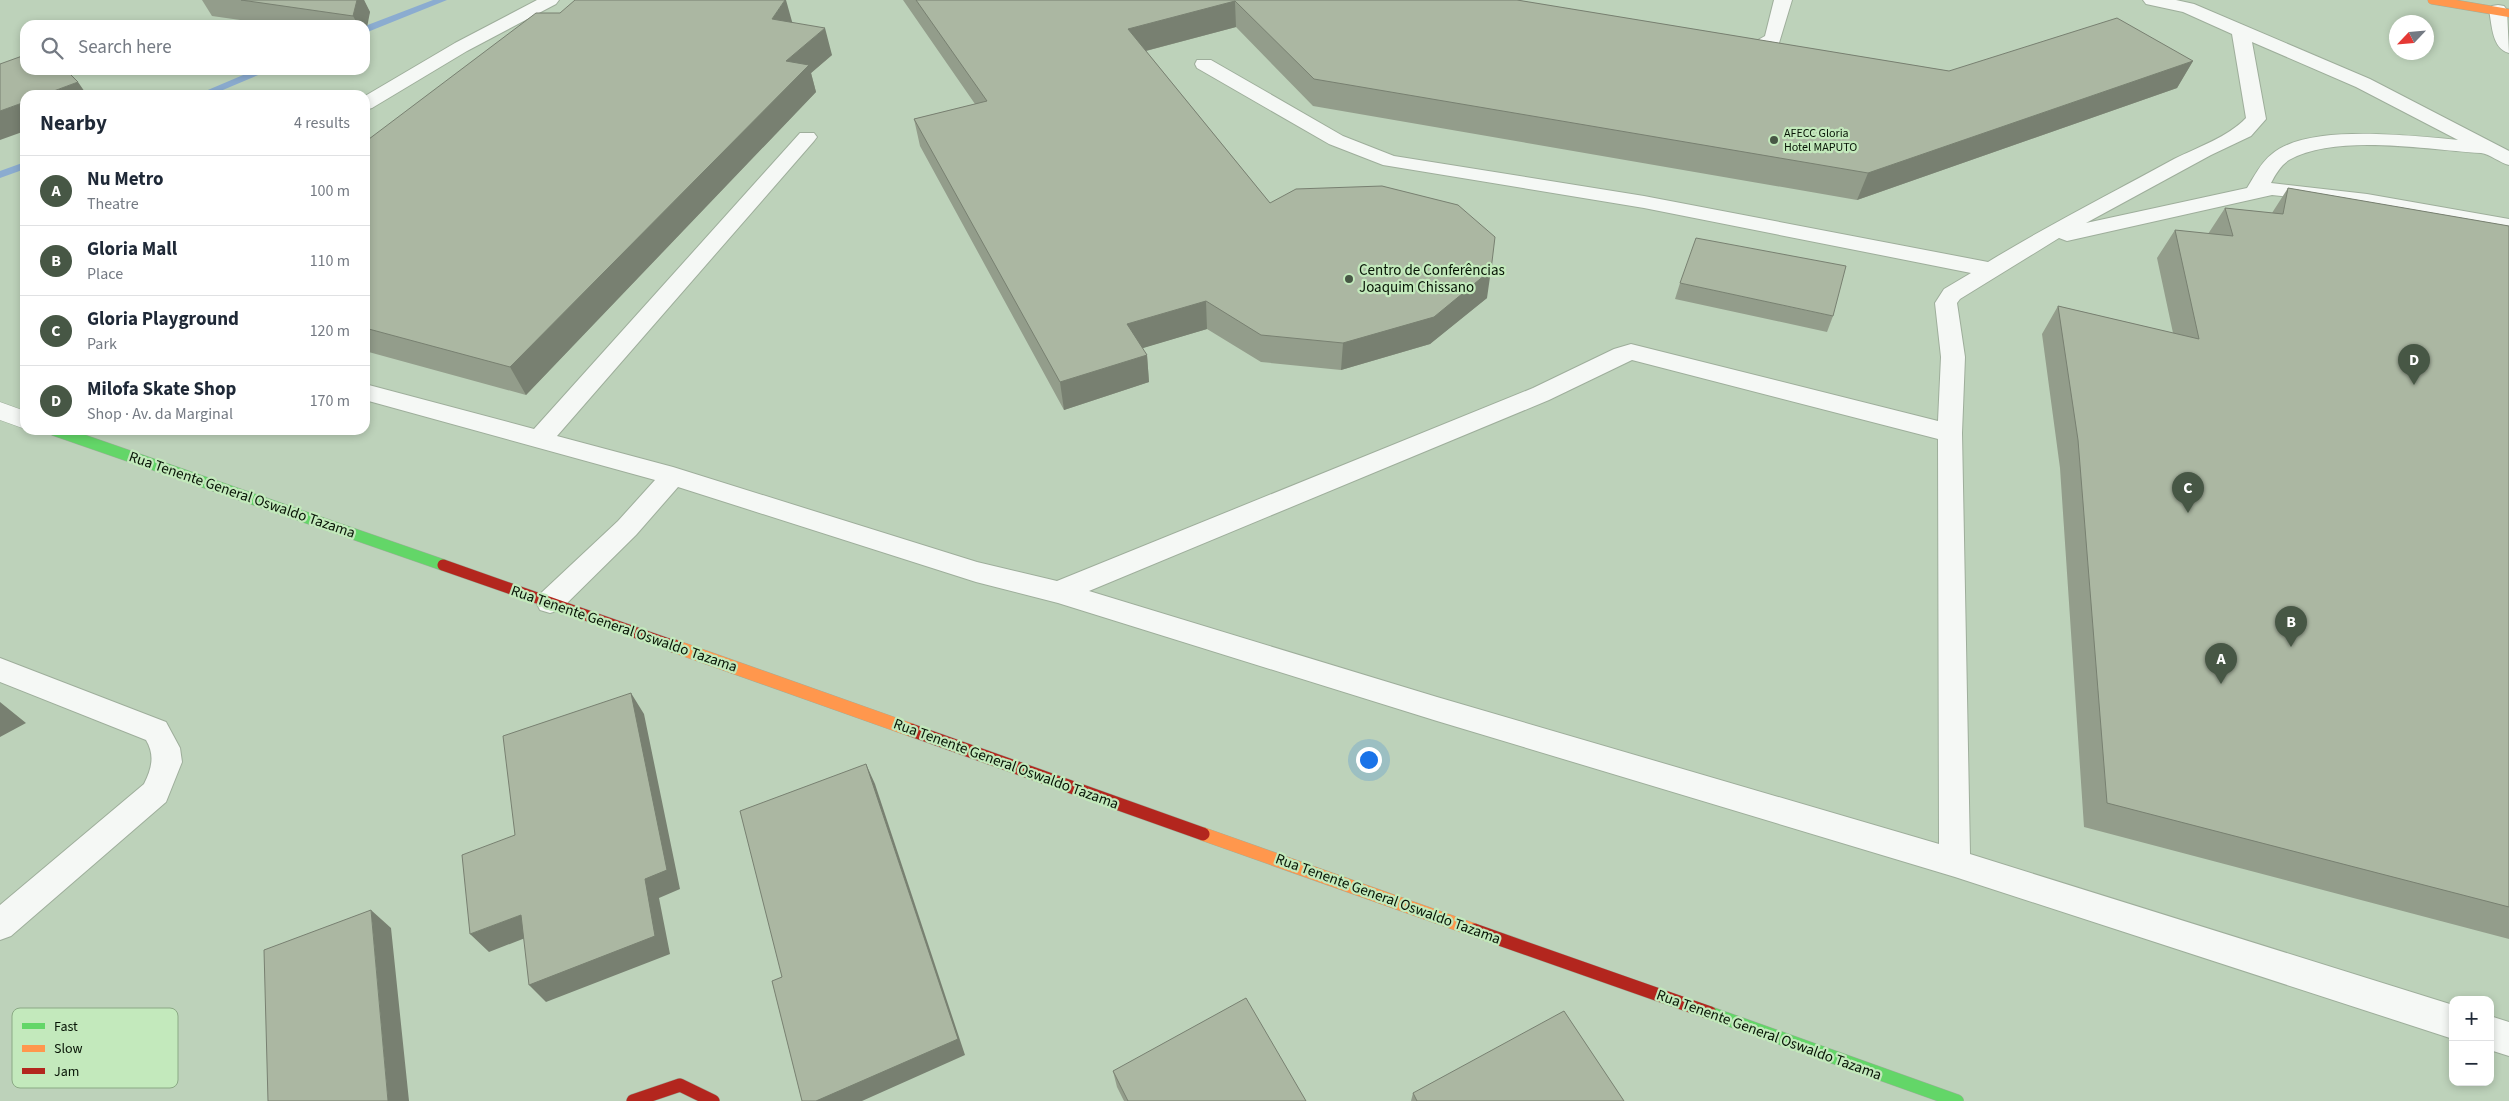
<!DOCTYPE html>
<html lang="en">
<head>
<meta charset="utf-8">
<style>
  :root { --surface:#fff; --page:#f2f2f3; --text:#1f2937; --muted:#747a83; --line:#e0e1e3; --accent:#475745 }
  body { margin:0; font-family:"Source Sans 3",sans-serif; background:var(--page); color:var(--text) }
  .controls { position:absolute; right:15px; bottom:15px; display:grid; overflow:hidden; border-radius:10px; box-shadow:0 2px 8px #0003 }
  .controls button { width:45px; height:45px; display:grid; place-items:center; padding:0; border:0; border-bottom:1px solid var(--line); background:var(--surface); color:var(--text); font:25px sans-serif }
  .compass { position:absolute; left:2389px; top:15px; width:45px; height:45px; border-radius:50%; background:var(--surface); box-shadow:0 2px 8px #0003; rotate:244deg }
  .you { position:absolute; left:1368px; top:759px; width:18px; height:18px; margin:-12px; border:4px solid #fff; border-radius:50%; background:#1a73e8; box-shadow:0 0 0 8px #1a73e833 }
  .badge { display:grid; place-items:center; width:32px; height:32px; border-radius:50%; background:var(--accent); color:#fff; font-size:16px; font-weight:700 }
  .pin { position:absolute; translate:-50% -41px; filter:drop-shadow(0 1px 2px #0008) }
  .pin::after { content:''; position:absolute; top:26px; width:18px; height:15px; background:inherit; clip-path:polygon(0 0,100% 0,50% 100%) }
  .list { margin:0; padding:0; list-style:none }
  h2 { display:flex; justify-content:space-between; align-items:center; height:65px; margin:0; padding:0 20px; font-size:21px }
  h2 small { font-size:16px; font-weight:400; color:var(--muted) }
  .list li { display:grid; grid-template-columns:32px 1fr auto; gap:15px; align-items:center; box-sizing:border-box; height:70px; padding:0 20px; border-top:1px solid var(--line) }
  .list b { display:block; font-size:19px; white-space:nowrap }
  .list p { margin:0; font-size:16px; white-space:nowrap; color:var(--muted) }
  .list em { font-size:16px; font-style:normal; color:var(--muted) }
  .icon { flex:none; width:28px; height:28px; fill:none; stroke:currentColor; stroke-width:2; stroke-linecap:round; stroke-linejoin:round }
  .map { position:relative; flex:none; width:2509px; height:1101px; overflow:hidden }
  .search { position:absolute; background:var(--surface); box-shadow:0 2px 8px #0003; left:20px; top:20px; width:350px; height:55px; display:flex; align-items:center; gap:12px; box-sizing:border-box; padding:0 18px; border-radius:15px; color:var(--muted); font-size:19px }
  .panel { position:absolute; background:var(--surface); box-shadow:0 2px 8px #0003; left:20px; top:90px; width:350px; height:345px; border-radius:15px }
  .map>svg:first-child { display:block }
</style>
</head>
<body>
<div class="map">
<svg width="2509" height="1101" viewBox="0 0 2509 1101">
  <rect width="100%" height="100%" fill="#bdd2ba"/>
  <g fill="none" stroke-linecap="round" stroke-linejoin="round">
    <path fill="#8bacd0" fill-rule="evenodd" d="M433,0H447L365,33V26Z
      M255,70H270L211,95H196Z
      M25,162V169L0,178V171Z"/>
    <defs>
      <path id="lane" d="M537,0H559L556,4L467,51L372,108L365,110V96L455,43Z
        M1774,0H1792L1779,43L1762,50L1730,51L1727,47L1730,43L1758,40L1765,36Z
        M2143,0H2176L2194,4L2370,79L2509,151V165C2500,163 2490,154 2481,153C2428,150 2337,133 2289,160C2281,165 2275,175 2271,183L2367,194L2509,219V231L2367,206L2272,195L2067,241L2059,238L1960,299L1957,303L1965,357L1962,433L1970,854L2453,1005V1039L1955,877L1437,721L1058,603L976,582L678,487L636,535L560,610L550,613L540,610L536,602L540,594L618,521L655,480L365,400V384L534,429L800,133H814L817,137L814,141L557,436L673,467L977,562L1057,581L1533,388L1614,349L1631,344L1938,421L1941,357L1935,303L1944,289L1971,273L1644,208L1383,165L1329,144L1197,68L1195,64L1197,60H1211L1343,136L1394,156L1644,196L1988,262C2048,225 2112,193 2174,159C2198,147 2228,137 2246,118L2232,34L2183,12L2146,4ZM2252,42L2356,87L2458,140C2412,136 2308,123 2272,154C2261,162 2254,177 2247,188L2086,223L2211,155L2251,136L2266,119ZM1632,360L1938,439L1939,844L1437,697L1089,591L1549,400Z
        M2498,5L2504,6L2507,10L2509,53C2492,49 2492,25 2489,10L2492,6Z
        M0,658L166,722L180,748L182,762L166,802L11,936L0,940V905L144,784C152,768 155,755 146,740L0,682Z
        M2490,1016L2509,1022V1056L2490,1050Z"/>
      <path id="street" d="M0,402L25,411V429L0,420Z"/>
      <path id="fast-far1" d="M54,430L443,565"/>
      <path id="fast" d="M1710,1013L1957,1101"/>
      <path id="slow-far1" d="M2432,0L2509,13"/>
      <path id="slow" d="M674,646L911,730
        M1203,834L1474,930"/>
      <path id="jam-far1" d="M443,565L674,646"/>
      <path id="jam" d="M671,645L674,646
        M911,730L1203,834
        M1474,930L1710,1013
        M633,1101L680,1085L713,1101"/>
    </defs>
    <use href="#lane" stroke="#9eae9b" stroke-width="2"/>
    <use href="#street" stroke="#9eae9b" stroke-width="1"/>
    <use href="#fast-far1" stroke="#9eae9b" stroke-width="12"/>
    <use href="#fast" stroke="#9eae9b" stroke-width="14"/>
    <use href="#slow-far1" stroke="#9eae9b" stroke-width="9"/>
    <use href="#slow" stroke="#9eae9b" stroke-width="14"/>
    <use href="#jam-far1" stroke="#9eae9b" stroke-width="12"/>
    <use href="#jam" stroke="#9eae9b" stroke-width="14"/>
    <use href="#lane" fill="#f5f8f5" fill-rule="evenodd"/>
    <use href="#street" fill="#f5f8f5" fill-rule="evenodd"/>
    <use href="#fast-far1" stroke="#63d668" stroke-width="11"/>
    <use href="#fast" stroke="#63d668" stroke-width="13"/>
    <use href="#slow-far1" stroke="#ff974d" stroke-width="8"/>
    <use href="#slow" stroke="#ff974d" stroke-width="13"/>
    <use href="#jam-far1" stroke="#b3261e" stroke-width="11"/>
    <use href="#jam" stroke="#b3261e" stroke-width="13"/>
  </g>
  <path fill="#939d8b" d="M202,0H364L370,12L365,25H276L212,16Z
    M903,0H1517L1949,71L2193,61L2177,88L1857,200L1313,106L1236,27L1146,51L1270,203L1487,298L1430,344L1341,370L1261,362L1207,329L1142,348L1147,355L1149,382L1064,410L920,146L914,119L975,104Z
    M560,13L792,22L832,55L811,73L816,92L526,395L365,351V142Z
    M2288,188L2509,226V939L2084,827L2060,468L2042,334L2058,306L2173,333L2157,258L2175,230L2208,234L2225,208L2272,213Z
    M1680,283L1833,316L1827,332L1675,299Z
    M1113,1071L1306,1101H1124L1117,1087Z
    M1413,1093L1624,1101H1411Z"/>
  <path fill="#788071" d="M357,0H364L370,12L365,38V25H358L353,16Z
    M785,0H786L793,25L772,19Z
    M1235,1L1236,27L1130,55L1128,29Z
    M825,28L832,55L811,73L816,92L526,395L510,367L786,61Z
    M2193,61L2177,88L1857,200L1868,173Z
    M78,82L87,95H43Z
    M25,102V131L0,140V111Z
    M1491,270L1487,298L1430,344L1341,370L1343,343Z
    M1206,301L1207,329L1130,352L1127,324Z
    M1147,355L1149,382L1064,410L1060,382Z
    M631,693L644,714L680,889L659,898L670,954L546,1002L529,985L645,879Z
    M0,702L26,723L0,737Z
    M866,764L875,784L965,1055L862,1101H816Z
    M371,910L391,928L409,1101H388Z
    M521,915L538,933L489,952L470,934Z"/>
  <path fill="#abb7a2" stroke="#788071" d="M241,0H357L353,16Z
    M575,0H785L772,19L825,28L786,61L809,65L510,367L365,328V142L536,13H560Z
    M916,0H1517L1949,71L2117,18L2193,61L1868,173L1314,79L1235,1L1128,29L1270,203L1296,189L1382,186L1458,205L1495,237L1491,270L1434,317L1343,343L1261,335L1206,301L1127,324L1147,355L1060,382L914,119L987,101Z
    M25,55V70H66L78,82L43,95H25V102L0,111V64Z
    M2288,188L2509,226V907L2107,803L2078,440L2058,306L2199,339L2175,230L2233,236L2225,208L2283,214Z
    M1696,238L1846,266L1833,316L1680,283Z
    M631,693L667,870L645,879L655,936L529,985L521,915L470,934L462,855L515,835L503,736Z
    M866,764L958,1039L816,1101H802L772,981L782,977L740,811Z
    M371,910L388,1101H268L264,950Z
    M1246,998L1306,1101H1128L1113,1071Z
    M1564,1011L1624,1101H1417L1413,1093Z"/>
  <g fill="#475745" stroke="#c3e9bc" stroke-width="2">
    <circle cx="1774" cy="140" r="5"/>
    <circle cx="1349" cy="279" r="5"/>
  </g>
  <g text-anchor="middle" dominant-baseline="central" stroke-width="4.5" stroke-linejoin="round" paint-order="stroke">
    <g font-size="12" fill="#081506" stroke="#c3e9bc" text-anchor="start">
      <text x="1784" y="133">AFECC Gloria<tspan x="1784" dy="14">Hotel MAPUTO</tspan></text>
    </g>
    <g font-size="15" fill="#081506" stroke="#c3e9bc" text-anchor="start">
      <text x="1359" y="270">Centro de Conferências<tspan x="1359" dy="17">Joaquim Chissano</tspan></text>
    </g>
    <g font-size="15" fill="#081506" stroke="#c3e9bc">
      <text transform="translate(242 495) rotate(19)">Rua Tenente General Oswaldo Tazama</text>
      <text transform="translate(624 629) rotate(19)">Rua Tenente General Oswaldo Tazama</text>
      <text transform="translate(1006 764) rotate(20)">Rua Tenente General Oswaldo Tazama</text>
      <text transform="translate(1388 899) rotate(20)">Rua Tenente General Oswaldo Tazama</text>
      <text transform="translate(1769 1035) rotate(20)">Rua Tenente General Oswaldo Tazama</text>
    </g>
  </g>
  <rect x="12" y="1008" width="166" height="80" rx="8" fill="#c3e9bc" stroke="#8ba985" stroke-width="1"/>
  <rect x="22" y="1023" width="23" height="6" fill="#63d668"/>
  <rect x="22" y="1045" width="23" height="7" fill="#ff974d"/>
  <rect x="22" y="1068" width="23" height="6" fill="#b3261e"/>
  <g font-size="14" fill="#081506">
    <text x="54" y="1031">Fast</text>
    <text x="54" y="1053">Slow</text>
    <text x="54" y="1076">Jam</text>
  </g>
</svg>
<div class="controls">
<button>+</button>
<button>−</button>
</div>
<svg class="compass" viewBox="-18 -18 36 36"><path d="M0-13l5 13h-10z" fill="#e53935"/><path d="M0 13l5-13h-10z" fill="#747a83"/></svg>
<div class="you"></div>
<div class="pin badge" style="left:2221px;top:684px">A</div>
<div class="pin badge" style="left:2291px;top:647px">B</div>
<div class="pin badge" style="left:2188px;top:513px">C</div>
<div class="pin badge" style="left:2414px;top:385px">D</div>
<div class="search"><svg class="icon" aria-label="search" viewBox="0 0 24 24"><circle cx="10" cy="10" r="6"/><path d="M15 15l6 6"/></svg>Search here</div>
<section class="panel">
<h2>Nearby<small>4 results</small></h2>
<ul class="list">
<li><span class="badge">A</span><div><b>Nu Metro</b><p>Theatre</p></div><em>100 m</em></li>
<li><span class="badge">B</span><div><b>Gloria Mall</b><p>Place</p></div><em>110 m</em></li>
<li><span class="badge">C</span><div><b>Gloria Playground</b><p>Park</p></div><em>120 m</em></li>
<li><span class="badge">D</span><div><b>Milofa Skate Shop</b><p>Shop · Av. da Marginal</p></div><em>170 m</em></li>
</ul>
</section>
</div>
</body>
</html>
